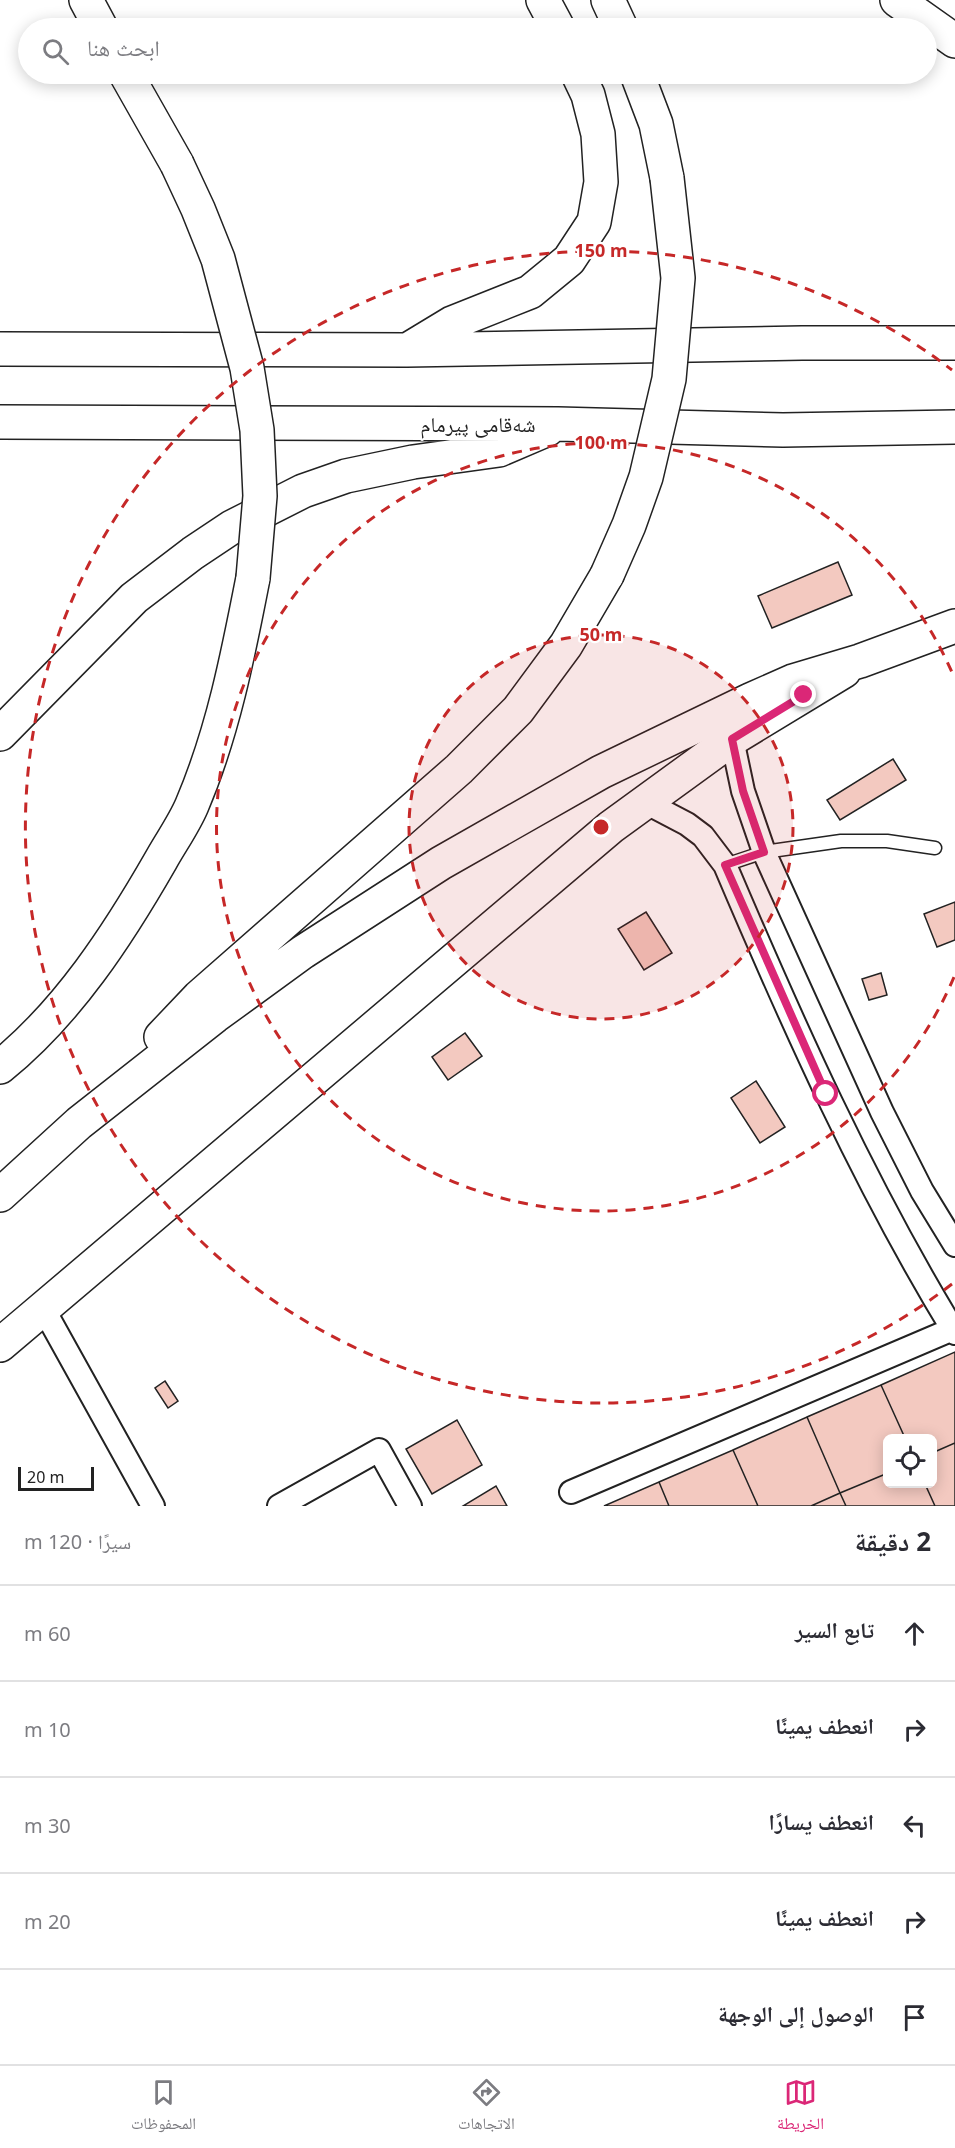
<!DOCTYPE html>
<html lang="ar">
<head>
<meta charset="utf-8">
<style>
  :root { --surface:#fff; --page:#f7f7f7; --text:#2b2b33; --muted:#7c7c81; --line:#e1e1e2; --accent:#db2777 }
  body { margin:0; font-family:"Noto Sans","Noto Naskh Arabic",sans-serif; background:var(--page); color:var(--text); direction:rtl }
  .controls { position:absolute; right:18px; bottom:18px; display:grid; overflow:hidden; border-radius:9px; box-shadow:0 3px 15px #0003 }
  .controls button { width:54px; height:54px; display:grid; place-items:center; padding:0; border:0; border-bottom:2px solid var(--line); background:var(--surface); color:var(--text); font:30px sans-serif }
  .scale { position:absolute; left:18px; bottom:15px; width:76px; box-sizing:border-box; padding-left:6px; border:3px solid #222; border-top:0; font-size:16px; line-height:21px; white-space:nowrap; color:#222; -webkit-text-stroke:4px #fff; paint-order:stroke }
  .stop { position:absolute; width:18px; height:18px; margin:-14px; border:4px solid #db2777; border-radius:50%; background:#fff }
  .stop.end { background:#db2777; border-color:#fff; box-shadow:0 2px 6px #0008 }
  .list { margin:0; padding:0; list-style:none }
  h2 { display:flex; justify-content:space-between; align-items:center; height:78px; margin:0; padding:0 24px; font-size:26px }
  h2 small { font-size:20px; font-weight:400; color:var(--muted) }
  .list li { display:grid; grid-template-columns:39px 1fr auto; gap:18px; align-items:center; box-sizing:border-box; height:96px; padding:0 24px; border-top:2px solid var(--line) }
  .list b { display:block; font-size:22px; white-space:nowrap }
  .list em { font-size:20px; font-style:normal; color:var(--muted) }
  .icon { flex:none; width:33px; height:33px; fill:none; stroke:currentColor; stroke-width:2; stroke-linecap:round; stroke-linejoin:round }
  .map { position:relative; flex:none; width:955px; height:1506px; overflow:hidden; direction:ltr }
  .search { position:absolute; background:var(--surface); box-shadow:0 3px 15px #0003; left:18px; right:18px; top:18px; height:66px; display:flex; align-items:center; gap:15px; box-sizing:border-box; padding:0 21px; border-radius:33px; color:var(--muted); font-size:22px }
  .sheet { height:558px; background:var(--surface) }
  nav { display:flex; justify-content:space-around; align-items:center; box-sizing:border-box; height:84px; border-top:2px solid var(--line); background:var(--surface); font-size:16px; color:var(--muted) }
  nav a { display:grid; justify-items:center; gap:3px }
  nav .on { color:var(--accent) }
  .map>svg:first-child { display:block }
</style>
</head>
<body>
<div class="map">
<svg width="955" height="1506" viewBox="0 0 955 1506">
  <rect width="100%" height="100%" fill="#fff"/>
  <path fill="#f3c9c0" stroke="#222" stroke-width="1.5" d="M838,562L852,595L772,628L758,596Z
    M893,759L906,780L840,820L827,800Z
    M955,902V940L937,947L924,914Z
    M646,912L672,953L644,970L618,929Z
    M881,973L887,995L869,1000L862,979Z
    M465,1033L482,1056L448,1080L432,1057Z
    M756,1081L785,1127L760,1143L731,1098Z
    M955,1352V1443L932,1453V1438H905L881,1385Z
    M165,1381L178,1401L168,1408L155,1388Z
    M881,1385L905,1438H888V1473L840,1493L807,1417Z
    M807,1417L840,1493L811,1506H758L733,1450Z
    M457,1420L482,1465L432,1494L406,1449Z
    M955,1443V1506H935L925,1484H932V1453Z
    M733,1450L758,1506H669L659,1482Z
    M888,1473V1484H925L935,1506H846L840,1493Z
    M659,1482L669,1506H604Z
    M496,1486L507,1506H463Z
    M840,1493L846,1506H811Z"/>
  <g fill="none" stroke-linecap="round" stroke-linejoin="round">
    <defs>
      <path id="lane" d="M725,865L764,852L841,841H887L935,848"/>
      <path id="street" d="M732,739L743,791L764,852L882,1112L922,1191L955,1245
        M645,802L687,824L703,836L725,865C793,1025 864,1184 955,1333
        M43,1308L153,1506
        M571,1492L953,1329
        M279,1506L379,1450L410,1506"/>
      <path id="secondary" d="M0,1345L611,827L732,739L844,671"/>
      <path id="highway" d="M86,0L101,28
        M543,0L558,28
        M608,0L621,28
        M897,0L955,41
        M126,74L177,164
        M637,74L656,124L667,178
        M0,349L407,350L802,343H955
        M409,349L452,323L530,292L569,260L594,222L601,182L598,134L588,95L578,74
        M0,422L558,424L783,430L955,427
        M0,734L134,598L193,553L232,527L303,491L346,476L413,462L499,450L548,429
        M161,1037L199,997L459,769L518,710L566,645L607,575
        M0,1067C68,1012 118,935 161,860C171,842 184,824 192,805C223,732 238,655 253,578
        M0,1195L79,1123L215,1016L303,952L441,863L601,772L750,700L793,681L860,661L955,626"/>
    </defs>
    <use href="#lane" stroke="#222" stroke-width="15"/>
    <use href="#street" stroke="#222" stroke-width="26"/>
    <use href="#secondary" stroke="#222" stroke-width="36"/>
    <use href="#highway" stroke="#222" stroke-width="36"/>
    <use href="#lane" stroke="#fff" stroke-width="12"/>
    <use href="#street" stroke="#fff" stroke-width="22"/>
    <use href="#secondary" stroke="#fff" stroke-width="33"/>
    <use href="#highway" stroke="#fff" stroke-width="33"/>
    <defs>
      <path id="highway-bridge" d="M177,164L198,209L218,259L247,368L257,430L260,496L253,578
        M607,575L629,525L646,477L669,379L678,278L667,178"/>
    </defs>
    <use href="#highway-bridge" stroke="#222" stroke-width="36" stroke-linecap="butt"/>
    <use href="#highway-bridge" stroke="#fff" stroke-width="33"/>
  </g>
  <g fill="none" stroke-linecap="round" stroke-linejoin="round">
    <path stroke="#db2777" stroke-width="8" d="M804,695L732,739L743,791L764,852L725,865L826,1094"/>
  </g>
  <circle cx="601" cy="827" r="192" fill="#c62828" fill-opacity=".12"/>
  <g fill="none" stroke="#c62828" stroke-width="3" stroke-dasharray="10 8">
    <circle cx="601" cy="827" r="192"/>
    <path d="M954 977A384 384 0 1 1 954 677"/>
    <path d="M952 1284A576 576 0 1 1 952 370"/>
  </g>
  <g text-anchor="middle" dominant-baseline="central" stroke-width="4.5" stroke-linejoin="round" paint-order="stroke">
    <g font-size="21" fill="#222" stroke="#fff">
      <text x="478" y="424">شەقامی پیرمام</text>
    </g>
  </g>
  <circle cx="601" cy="827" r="9" fill="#c62828" stroke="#fff" stroke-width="3"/>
  <g font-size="18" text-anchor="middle" font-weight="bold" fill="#c62828" stroke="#fff" stroke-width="4.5" stroke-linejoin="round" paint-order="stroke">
    <text x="601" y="257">150 m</text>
    <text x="601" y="449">100 m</text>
    <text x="601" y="641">50 m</text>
  </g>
</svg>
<div class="controls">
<button><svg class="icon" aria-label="locate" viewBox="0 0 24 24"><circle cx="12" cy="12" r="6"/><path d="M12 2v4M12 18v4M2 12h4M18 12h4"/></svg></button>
</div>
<div class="scale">20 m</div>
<div class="stop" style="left:826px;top:1094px"></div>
<div class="stop end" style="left:804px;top:695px"></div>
<div class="search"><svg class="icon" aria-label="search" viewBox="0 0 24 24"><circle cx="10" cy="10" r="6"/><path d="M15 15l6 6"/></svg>ابحث هنا</div>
</div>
<section class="sheet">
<h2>2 دقيقة<small>سيرًا · 120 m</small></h2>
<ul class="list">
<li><svg class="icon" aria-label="ahead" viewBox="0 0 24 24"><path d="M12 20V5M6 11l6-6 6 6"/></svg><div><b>تابع السير</b></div><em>60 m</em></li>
<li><svg class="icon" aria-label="right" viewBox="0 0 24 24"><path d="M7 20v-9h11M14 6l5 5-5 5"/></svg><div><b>انعطف يمينًا</b></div><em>10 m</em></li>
<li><svg class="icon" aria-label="left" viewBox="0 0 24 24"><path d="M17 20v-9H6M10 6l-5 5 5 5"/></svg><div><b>انعطف يسارًا</b></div><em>30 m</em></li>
<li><svg class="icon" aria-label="right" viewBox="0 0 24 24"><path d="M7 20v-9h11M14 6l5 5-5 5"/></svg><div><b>انعطف يمينًا</b></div><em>20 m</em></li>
<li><svg class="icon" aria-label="arrive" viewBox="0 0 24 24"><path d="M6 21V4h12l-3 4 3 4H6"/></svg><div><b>الوصول إلى الوجهة</b></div></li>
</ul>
</section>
<nav>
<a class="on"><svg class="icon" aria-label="map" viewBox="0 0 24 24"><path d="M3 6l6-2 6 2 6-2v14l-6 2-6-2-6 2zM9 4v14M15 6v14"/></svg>الخريطة</a>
<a><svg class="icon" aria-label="directions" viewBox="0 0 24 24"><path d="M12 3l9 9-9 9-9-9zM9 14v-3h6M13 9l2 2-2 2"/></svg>الاتجاهات</a>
<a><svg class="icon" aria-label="saved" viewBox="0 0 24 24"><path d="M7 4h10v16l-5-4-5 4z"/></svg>المحفوظات</a>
</nav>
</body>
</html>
